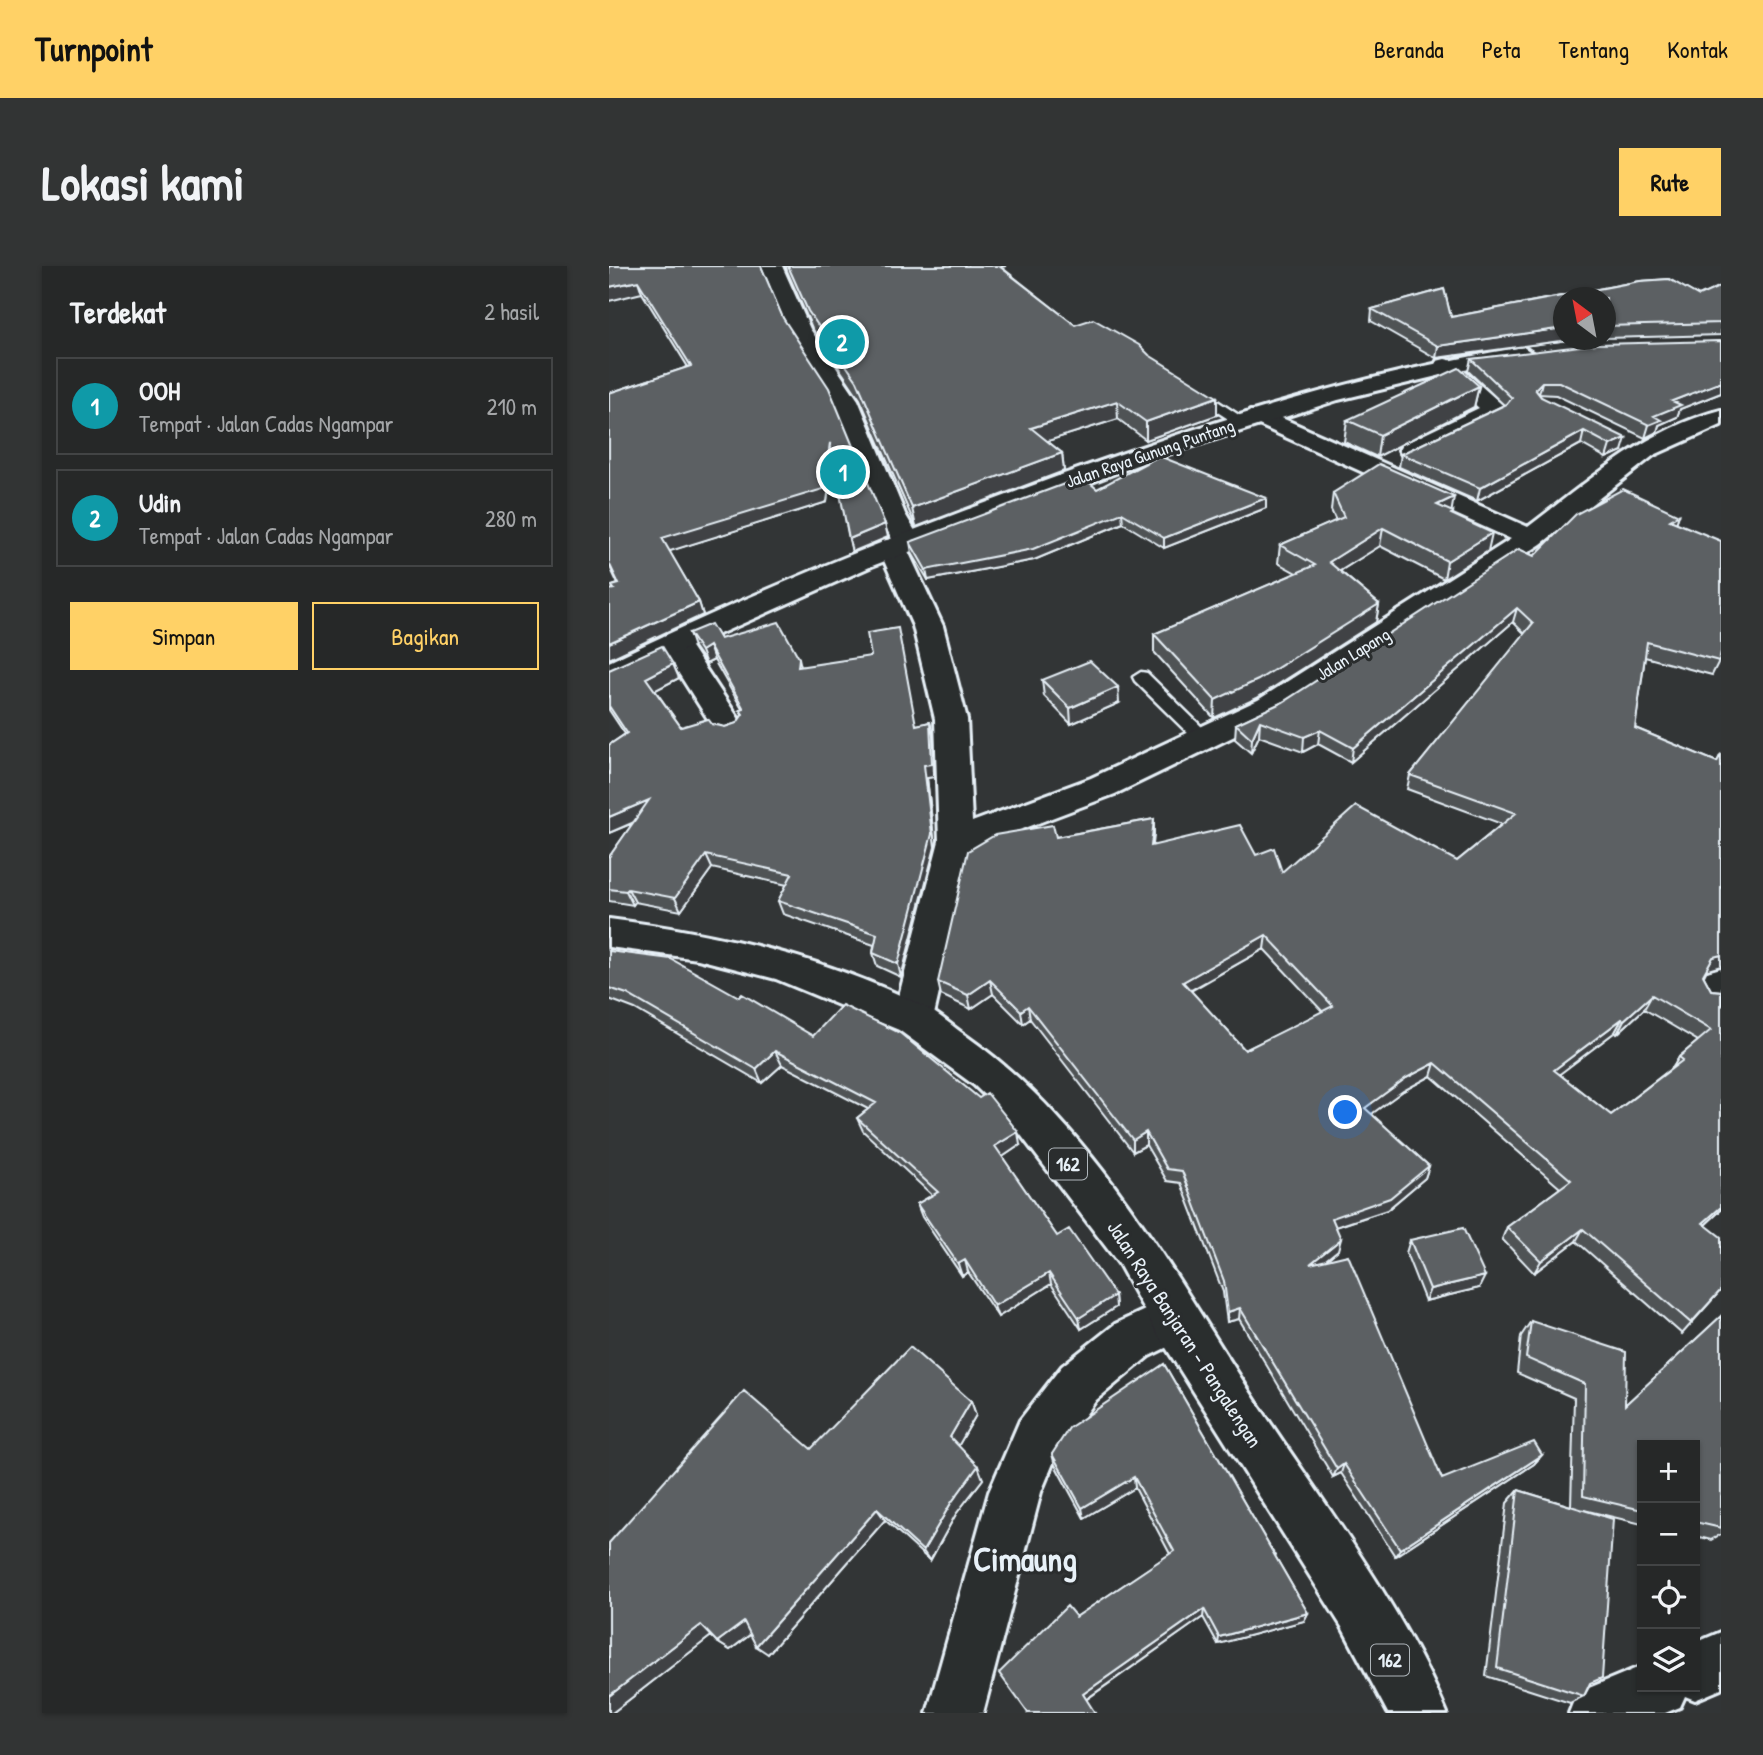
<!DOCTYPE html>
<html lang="id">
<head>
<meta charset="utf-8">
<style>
  :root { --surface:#262828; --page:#323434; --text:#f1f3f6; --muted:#a4a6a8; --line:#424445; --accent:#ffd166 }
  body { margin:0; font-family:"Patrick Hand",sans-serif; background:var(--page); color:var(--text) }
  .controls { position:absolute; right:21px; bottom:21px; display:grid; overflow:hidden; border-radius:0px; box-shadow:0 2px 5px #0004 }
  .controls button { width:63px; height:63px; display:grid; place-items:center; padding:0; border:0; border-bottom:2px solid var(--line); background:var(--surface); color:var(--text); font:35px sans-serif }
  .compass { position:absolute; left:944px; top:21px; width:63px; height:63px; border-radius:50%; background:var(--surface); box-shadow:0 2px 5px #0004; rotate:328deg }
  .you { position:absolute; left:737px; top:847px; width:24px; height:24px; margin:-18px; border:5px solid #fff; border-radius:50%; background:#1a73e8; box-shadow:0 0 0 10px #1a73e833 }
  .badge { display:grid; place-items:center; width:46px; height:46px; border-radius:50%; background:var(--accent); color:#fff; font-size:23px; font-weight:700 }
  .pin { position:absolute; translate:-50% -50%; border:4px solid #fff; box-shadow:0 2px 7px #0006 }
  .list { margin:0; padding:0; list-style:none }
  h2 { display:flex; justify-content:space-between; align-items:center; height:91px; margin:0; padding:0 28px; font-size:30px }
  h2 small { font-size:23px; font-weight:400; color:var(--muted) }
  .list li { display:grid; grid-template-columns:46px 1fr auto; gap:21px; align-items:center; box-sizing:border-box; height:98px; margin:0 14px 14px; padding:0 14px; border:2px solid var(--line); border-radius:0px }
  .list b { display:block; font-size:26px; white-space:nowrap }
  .list p { margin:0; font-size:23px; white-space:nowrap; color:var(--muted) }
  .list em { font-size:23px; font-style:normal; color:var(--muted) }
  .actions { display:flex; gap:14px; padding:21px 28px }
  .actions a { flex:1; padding:16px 0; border:2px solid var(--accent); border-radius:0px; text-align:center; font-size:24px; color:var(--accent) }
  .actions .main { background:var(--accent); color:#111 }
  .icon { flex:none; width:38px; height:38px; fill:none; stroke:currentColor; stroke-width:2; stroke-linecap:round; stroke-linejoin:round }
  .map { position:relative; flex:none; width:1112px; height:1447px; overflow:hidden; border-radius:0px }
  header { display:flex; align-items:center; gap:42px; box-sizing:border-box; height:98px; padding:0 35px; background:var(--accent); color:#111 }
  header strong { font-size:33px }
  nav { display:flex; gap:38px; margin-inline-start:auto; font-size:24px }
  .intro { display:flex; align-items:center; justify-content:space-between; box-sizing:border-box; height:168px; padding:0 42px }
  h1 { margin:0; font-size:49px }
  .button { padding:18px 32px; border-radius:0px; background:var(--accent); color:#111; font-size:24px; font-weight:700 }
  main { display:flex; gap:42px; padding:0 42px }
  aside { flex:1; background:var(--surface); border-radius:0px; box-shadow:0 2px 5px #0004 }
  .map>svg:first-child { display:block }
</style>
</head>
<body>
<header>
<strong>Turnpoint</strong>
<nav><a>Beranda</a><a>Peta</a><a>Tentang</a><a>Kontak</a></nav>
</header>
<div class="intro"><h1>Lokasi kami</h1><a class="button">Rute</a></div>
<main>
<aside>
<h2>Terdekat<small>2 hasil</small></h2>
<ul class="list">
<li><span class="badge" style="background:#0f9aa8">1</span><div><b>OOH</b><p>Tempat · Jalan Cadas Ngampar</p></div><em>210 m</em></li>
<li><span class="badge" style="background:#0f9aa8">2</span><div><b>Udin</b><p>Tempat · Jalan Cadas Ngampar</p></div><em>280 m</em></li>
</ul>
<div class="actions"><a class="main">Simpan</a><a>Bagikan</a></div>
</aside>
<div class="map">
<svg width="1112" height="1447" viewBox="0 0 1112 1447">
  <rect width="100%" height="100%" fill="#323536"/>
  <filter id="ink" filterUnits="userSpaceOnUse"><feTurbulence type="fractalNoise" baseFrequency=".0143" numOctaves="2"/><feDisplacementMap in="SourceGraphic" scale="14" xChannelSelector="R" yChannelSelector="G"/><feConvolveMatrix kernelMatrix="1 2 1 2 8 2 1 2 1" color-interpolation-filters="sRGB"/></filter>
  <g filter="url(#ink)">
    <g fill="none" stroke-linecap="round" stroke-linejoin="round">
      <defs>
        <path id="lane" d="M583,120L587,121L639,155L627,158L579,127L577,124Z
          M532,406L538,407L600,468L603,472L600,476H588L526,415L524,411Z"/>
        <path id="street" d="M153,0H173L201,63L249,134L296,248L312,275L308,281L298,283L334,360L358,453L363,556L482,512L649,434L902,273L641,155L637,150L641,145H657L919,261C980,215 1037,163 1112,144V159L1045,189L932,278L671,448L506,528L363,582L324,753L318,764L304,769L290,764L284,753L330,575L326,453L304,360L269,281L273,275L283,273L270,248L225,134L179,63Z
          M836,93L844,95L898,143L894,148L811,189H793L790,184L793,179L870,142L828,105L825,100L828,95Z
          M65,367L75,370L131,455L136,462L131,469L120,472L109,469L50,376L55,370Z
          M1112,702V738L1094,735L1089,724L1098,706Z
          M566,1030L583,1037L589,1053L583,1069L540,1090L487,1134L447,1190L432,1226L374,1447H318L380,1226L411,1154L453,1100L506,1058Z
          M1112,1366V1423L1086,1434L1076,1430L1071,1441L1056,1447H960L968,1427L1033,1400V1421H1086V1377Z"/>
        <path id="secondary" d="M914,81L925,88L922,93L849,105L729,134L541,194L263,300L0,417V396C138,329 281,271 425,219C585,160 745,109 914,81Z"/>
        <path id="primary" d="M0,653C110,667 216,691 316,741C330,748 343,760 356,769C486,860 565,1010 650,1140C713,1235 795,1343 838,1447H779L733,1361L549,1069L510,998L399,852L365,819L290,764L167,713L89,693L0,681Z"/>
      </defs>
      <use href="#lane" stroke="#e8f1f8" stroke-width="5"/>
      <use href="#street" stroke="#e8f1f8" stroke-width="6"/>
      <use href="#secondary" stroke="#e8f1f8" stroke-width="6"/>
      <use href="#primary" stroke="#e8f1f8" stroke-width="6"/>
      <use href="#lane" fill="#2a2d2e" fill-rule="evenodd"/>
      <use href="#street" fill="#2a2d2e" fill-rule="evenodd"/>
      <use href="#secondary" fill="#2a2d2e" fill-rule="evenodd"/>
      <use href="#primary" fill="#2a2d2e" fill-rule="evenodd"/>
    </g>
    <path fill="#4f5355" stroke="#e8f1f8" stroke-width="2" fill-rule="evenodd" d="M0,0L174,52L276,258L279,271L243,286L224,191L218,236L60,285L90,336L94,349L4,323L3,320L9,318L0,299V127L79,101L33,27Z
      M177,0H397L392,1L466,59L608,149L537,174L509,153L438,175L453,187L455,205L307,261L251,133L203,62L178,5Z
      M1060,13L1090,30L1112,20V69L997,72V32H955V74H959L827,92L762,55L763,43L835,23L842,51L1031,15Z
      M1112,75V127L1071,143L1068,151L1050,159L1048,166L1036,172L947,129L930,128L932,131L1013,185L997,192L972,178L868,235L790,201L792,188L895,139L859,105L862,93Z
      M870,120L865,141L768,191L735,176L738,154Z
      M488,223L657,242L555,282L514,257L425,294L319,314L303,287L301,276Z
      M724,227L842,246L844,249L879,285L835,313L771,280L731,305L770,338L767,356L648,432L605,452L545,386V368L687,307L669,297L671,279L727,255L722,244Z
      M1070,249L1067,257L1110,395L1103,409L1036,391L1026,462L1108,496L1112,488V700L1097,705L1094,709L1102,724L1112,725V944L1096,959L1112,1024L1073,1068L967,975L925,1007L893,973L898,961L951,922L822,810L794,825L762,848L820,900L816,912L778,944L727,961L729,984L716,995L833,1213L933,1189L925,1198L786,1290L732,1207L724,1211L630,1053L618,1056L614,1026L572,917L558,915L537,879L524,886L421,753L414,758L384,728L362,743L332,729L329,716L447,571L545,553L544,580L647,589L673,606L848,595L893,558L798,523L801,509L916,368L904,356L742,496L709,478L694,486L650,470L642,487L626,473L627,458L674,436L925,290ZM655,683L714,746L636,784L582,725ZM1035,743L1089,775L1070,791L1064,801L1002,849L950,808L1006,766L1008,768Z
      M80,367L111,373L190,392L192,401L308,459L321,456L324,470L325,511L318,512L326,581L292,711L268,700L264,687L265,679L174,648L169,635L178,619L103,602L72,645L26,636L24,639L0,635V591L24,557L0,567V479L16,468L0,444V404L64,398L70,412L46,424L72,461L103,458L116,461L128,457L133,449L131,444L133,443L105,394L97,398L85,381Z
      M433,414L510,437L462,458L435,430Z
      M0,685L130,731L411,879L393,891L448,970L506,1029L507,1041L472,1063L442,1018L389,1051L359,1006L353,1010L313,951L308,938L323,929L254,865L248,852L259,843L173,799L153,817L26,743L0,733Z
      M801,974L870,1022L816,1035L797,987Z
      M1112,1050V1268L1102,1274L1086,1270V1179H1033V1258L975,1244L981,1419L975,1430L961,1437L877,1410L898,1237L909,1224L962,1240L965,1132L908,1107L912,1070L922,1055L1016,1139Z
      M555,1098L699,1347L695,1355L609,1378L594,1351L478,1433L419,1447L467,1351L561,1288L526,1222L475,1252L446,1199L443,1188Z
      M362,1135L367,1149L349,1180L374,1213L347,1248L321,1295L276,1254L159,1388L141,1369L121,1384L108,1376L102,1370L3,1447H0L202,1183Z"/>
    <path fill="#404345" stroke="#e8f1f8" stroke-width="2" d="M29,15L33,27L0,35V21Z
      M955,62V74H959L827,92L829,80Z
      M933,116L930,128L926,123Z
      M1112,116V127L1071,143L1068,151L1050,159L1048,166L1036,172L1040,159L1045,150L1063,135Z
      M870,120L865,141L768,191L771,169Z
      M608,131V149L537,174V156Z
      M508,135L509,153L423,180L422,162Z
      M975,165L972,178L868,235L871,222Z
      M1017,172L1013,185L997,192L1001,179Z
      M221,177L224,190L218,236L58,286L53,272Z
      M453,187L455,205L307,261L303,242Z
      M845,231L842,248L844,246L840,264L828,239Z
      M657,232V242L555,282V272Z
      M513,247L514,257L425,294L319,314L317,304Z
      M1070,249L1065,263L1061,254Z
      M276,258L279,271L243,286L240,273Z
      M774,262L771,280L718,313L720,296Z
      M883,267L879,285L835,313L838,295Z
      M90,336L94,349L0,393V377Z
      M770,338L767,356L648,432L605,452L606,434Z
      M908,342L904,356L742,496L744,482Z
      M100,380L105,394L97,398L92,385Z
      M64,398L70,412L43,426L37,412Z
      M509,421L510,437L462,458L461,442Z
      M651,455L650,470L642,487L643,473Z
      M321,456L324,470L325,511L318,512L326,581L292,711L289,698Z
      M711,464L709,478L694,486L695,471Z
      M40,534L46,547L0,567V551Z
      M545,553V568L542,595V580Z
      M97,589L103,602L72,645L66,632Z
      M19,623L26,636L24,639L17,625Z
      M657,669L655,683L573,729L574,716Z
      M1112,689V700L1096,705L1104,691Z
      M381,714L384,728L362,743L359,729Z
      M1043,729L1035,743L1008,768L1015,754Z
      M419,740L421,753L414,758L412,745Z
      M1013,753L1006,766L939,817L945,804Z
      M166,785L173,799L153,817L147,803Z
      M826,797L822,810L794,825L753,855L756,842L797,812Z
      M409,866L411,879L389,894L386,880Z
      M537,866V879L524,886V874Z
      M820,900L816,912L778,944L720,963L723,952Z
      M1112,941V944L1085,969L1094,957Z
      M974,963L967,975L925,1007L932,995Z
      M732,973L729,984L698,1009L701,998Z
      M356,994L359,1006L353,1010L349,998Z
      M440,1007L442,1018L389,1051L385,1040Z
      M876,1010L870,1022L816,1035L821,1023Z
      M506,1029L507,1041L472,1063L470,1052Z
      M631,1042L630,1053L618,1056L619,1046Z
      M362,1135L367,1149L347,1184L341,1171Z
      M933,1189L925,1198L786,1290L791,1283Z
      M735,1198L732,1207L724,1211L728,1203Z
      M369,1200L374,1213L347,1248L321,1295L314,1285L342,1237Z
      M525,1211L526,1222L475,1252L473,1242Z
      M268,1243L276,1254L159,1388L147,1380Z
      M595,1343L594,1351L476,1434L474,1428Z
      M699,1347L695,1355L609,1378L610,1371Z
      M135,1356L147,1364L121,1384L108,1376Z
      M92,1359L106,1367L3,1447H0V1430Z"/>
    <path fill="#5c6063" stroke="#e8f1f8" stroke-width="2" fill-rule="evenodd" d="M0,0H152L174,52L220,122L276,258L240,273L221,177L214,223L53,272L90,336L0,377V324L5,323L3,320L10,318L0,297V127L82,100L29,15L0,21Z
      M179,0H390L466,59L484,53L530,79L540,89L608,131L537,156L508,135L422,162L453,187L303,242L248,115L199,45Z
      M1060,13L1090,30L1112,20V57L997,60V32H955V62L829,80L763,43L835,23L842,51L1031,15Z
      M1112,75V116L1063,135L1072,139L1045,150L1052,154L1040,159L950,116H933L926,123L932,131L1017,172L1001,179L975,165L871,222L792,188L898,138L903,132L862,93L988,78Z
      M850,102L870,120L771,169L738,154Z
      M550,190L657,232L555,272L513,247L424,283L317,304L301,276L474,211L488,223Z
      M770,198L845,231L828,239L844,246L842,248L883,267L838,295L774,262L720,296L770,338L649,414L606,434L545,368L706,299L671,279L735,251L724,227Z
      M1014,223L1070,249L1061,254L1112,275V386L1110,395L1038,376L1026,462L1108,496L1112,488V689L1104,691L1094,709L1102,724L1112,725V941L1094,957L1112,971V1024L1082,1057L974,963L932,995L898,961L962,914L826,797L797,812L756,842L820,900L781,932L723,952L732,973L701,998L739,989L833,1213L925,1176L933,1189L791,1283L735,1198L728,1203L631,1042L619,1046L615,1015L573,905L558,903L537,866L524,874L419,740L412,745L381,714L359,729L329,716L359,585L386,569L444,559L447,571L545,553L542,580L631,559L647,589L665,582L673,606L747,540L848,595L907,547L801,509L924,357L908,342L744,482L711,464L695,471L651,455L643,473L627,458L674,436L910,283L925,290L967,248ZM657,669L724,740L636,784L574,716ZM1043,729L1102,764L1070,791L1074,794L1002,849L945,804L1013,753L1015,754Z
      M170,356L190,392L189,401L262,390L258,367L289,362L307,459L321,456L323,498L315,499L323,568L289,698L264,687L268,668L169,635L183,608L97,589L66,632L19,623L17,625L0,623V591L40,534L0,551V479L18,467L0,440V404L53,380L64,398L37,412L72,461L99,453L103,458L116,461L128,457L134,448L131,444L135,443L100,380L92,385L80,367L102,358L111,373Z
      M481,395L509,421L461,442L433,414Z
      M0,685L62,693L130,731L133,728L204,770L233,739L291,767L370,832L378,827L409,866L386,880L448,970L460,963L506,1029L470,1052L440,1007L385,1040L356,994L349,998L308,938L329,926L248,852L267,837L166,785L147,803L18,728L0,722Z
      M854,962L876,1010L821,1023L801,974Z
      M1112,1050V1262L1086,1256V1179H1033V1244L974,1230L976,1118L917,1092L922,1055L1017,1086L1016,1139Z
      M301,1081L362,1135L341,1171L369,1200L342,1237L314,1285L268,1243L147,1380L135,1356L108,1376L92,1359L0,1430V1277L135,1125L202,1183Z
      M555,1098L699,1347L610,1371L595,1343L474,1428L486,1447H419L390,1407L458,1340L467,1351L565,1285L525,1211L473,1242L443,1188L460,1162Z
      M909,1224L1004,1253L993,1412L981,1417L975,1430L888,1402Z"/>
  </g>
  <g text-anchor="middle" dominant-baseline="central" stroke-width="6" stroke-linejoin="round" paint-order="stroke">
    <g font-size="18" fill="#e8f1f8" stroke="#2a2d2e">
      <text transform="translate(541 187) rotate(-19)">Jalan Raya Gunung Puntang</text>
      <text transform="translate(744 388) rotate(-32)">Jalan Lapang</text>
    </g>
    <g fill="#2a2d2e" stroke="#afb6bb" stroke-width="2">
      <rect x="440" y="882.5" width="38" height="31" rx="5"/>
      <rect x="762" y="1378.5" width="38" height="31" rx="5"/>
    </g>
    <g font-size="19" font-weight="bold" fill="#e8f1f8">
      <text x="459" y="898">162</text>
      <text x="781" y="1394">162</text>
    </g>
    <g font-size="21" fill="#e8f1f8" stroke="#2a2d2e">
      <text transform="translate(576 1068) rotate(57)">Jalan Raya Banjaran - Pangalengan</text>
    </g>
    <g font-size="33" font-weight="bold" fill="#e8f1f8" stroke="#2a2d2e">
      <text x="416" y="1293">Cimaung</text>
    </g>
  </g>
</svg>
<div class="controls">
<button>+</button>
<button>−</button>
<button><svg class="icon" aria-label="locate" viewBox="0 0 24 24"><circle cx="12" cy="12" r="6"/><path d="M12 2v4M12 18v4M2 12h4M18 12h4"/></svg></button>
<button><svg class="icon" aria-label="layers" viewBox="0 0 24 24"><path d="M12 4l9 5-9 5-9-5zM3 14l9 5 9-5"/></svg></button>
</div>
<svg class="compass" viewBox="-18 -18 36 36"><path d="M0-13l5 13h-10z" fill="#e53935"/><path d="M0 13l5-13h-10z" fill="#a4a6a8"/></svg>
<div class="you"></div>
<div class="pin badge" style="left:234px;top:206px;background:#0f9aa8">1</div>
<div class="pin badge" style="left:233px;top:76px;background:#0f9aa8">2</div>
</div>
</main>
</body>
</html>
